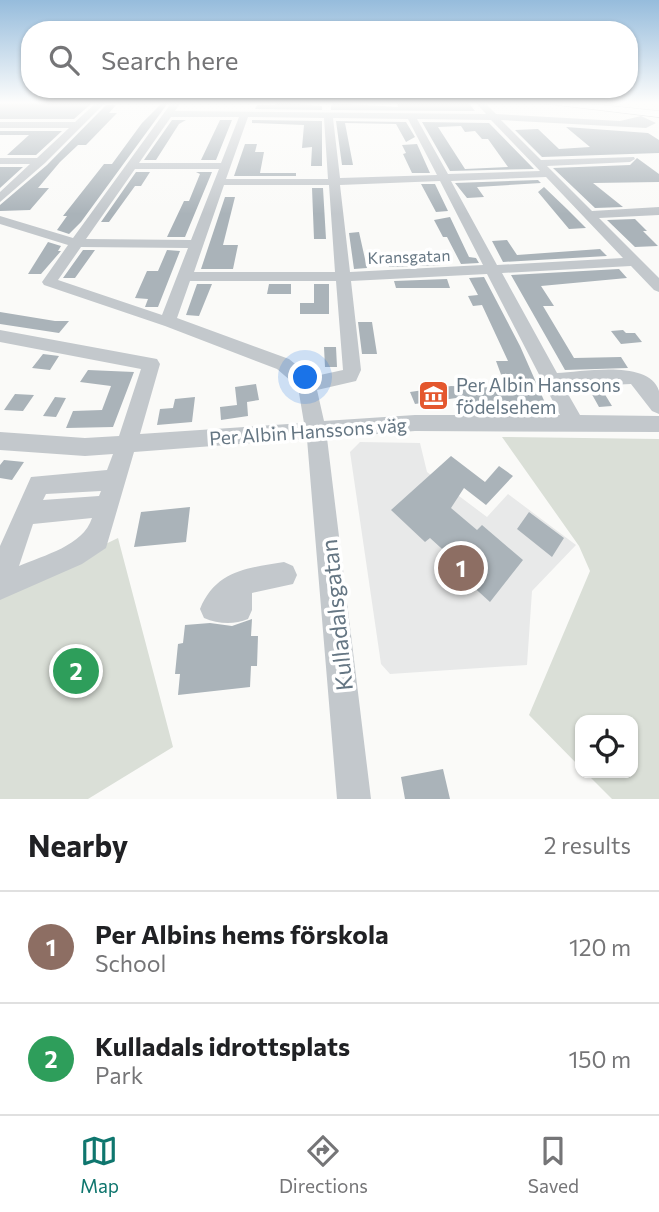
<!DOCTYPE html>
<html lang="en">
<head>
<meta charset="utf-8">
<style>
  :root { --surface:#fff; --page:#f2f2f2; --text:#202124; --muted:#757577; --line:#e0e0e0; --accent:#0f766e }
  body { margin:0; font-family:Commissioner,sans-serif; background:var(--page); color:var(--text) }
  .controls { position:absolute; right:21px; bottom:21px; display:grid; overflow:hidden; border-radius:14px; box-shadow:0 2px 5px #0004 }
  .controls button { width:63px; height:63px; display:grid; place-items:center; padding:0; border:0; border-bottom:2px solid var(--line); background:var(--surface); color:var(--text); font:35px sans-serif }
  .you { position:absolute; left:306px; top:378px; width:24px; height:24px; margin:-18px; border:5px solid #fff; border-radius:50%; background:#1a73e8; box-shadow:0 0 0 10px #1a73e833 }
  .badge { display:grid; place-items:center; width:46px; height:46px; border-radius:50%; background:var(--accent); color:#fff; font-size:23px; font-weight:700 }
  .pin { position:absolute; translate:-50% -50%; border:4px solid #fff; box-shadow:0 2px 7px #0006 }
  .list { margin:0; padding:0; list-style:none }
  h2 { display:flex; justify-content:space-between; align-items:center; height:91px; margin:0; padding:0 28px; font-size:30px }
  h2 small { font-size:23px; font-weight:400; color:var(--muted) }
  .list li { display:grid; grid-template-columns:46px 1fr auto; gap:21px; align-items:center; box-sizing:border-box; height:112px; padding:0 28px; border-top:2px solid var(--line) }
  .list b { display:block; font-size:26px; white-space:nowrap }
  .list p { margin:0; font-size:23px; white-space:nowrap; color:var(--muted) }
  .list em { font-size:23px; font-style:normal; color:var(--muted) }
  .icon { flex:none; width:38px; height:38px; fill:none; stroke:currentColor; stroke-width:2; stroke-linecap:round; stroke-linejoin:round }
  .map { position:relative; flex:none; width:659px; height:799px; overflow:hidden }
  .search { position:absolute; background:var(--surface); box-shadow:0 2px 5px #0004; left:21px; right:21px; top:21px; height:77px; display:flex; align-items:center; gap:18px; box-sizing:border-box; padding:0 24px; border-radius:28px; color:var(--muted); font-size:26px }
  .sheet { height:315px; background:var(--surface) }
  nav { display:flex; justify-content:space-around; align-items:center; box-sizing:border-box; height:98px; border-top:2px solid var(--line); background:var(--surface); font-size:19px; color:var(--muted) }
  nav a { display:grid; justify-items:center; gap:4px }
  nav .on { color:var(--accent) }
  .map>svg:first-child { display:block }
</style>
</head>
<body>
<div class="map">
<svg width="659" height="799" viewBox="0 0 659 799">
  <rect width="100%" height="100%" fill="#fafaf8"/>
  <path fill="#e8e9e9" d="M360,442L420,443L427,472L487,517L508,494L576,545L532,591L527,665L390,674L381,664L350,452Z"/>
  <path fill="#dadfd7" d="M502,437L659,439V799H612L586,773H633V720H580V767L529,715L590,571L579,546Z
    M118,538L173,747L88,799H0V595Z"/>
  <path fill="#aab3b9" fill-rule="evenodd" d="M0,102H93L74,119H0Z
    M276,102L322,106V110L255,109L257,105H275Z
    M397,102H468L475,111L331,110V106L333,103L398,107Z
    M162,103H168L81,222L69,234L57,230L67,216H63L104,164H112L142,123Z
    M106,105H116L109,113H117L86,145H78L60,162L38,188H49L30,210L0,211V205L47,165Z
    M172,120H186L179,124L156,160H144Z
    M220,120H232L216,160H201Z
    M252,120L322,121V166H311L312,147L302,148L304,125L252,123Z
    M336,121L406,122L415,137L406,142L396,124L345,123L353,165H342Z
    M422,122L489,123L534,169L450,171ZM461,126L465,132L475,131L482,139H488L508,167L465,169L438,127Z
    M566,127L648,133L659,140V153L542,157L515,130L538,129L559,149L590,147Z
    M0,131H62L36,155H7L29,135H0Z
    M245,144H257L255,152H264L260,173H296V176H234Z
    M417,144L430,173H412L403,154L406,153L402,145Z
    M637,158L659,174V182L593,183L623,207L595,208L553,168L630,165Z
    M0,167H23L0,188Z
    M136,172H150L141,186H135L109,222H101Z
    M196,172H212L185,237H167L184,201H189L200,174Z
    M538,180L541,183L477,187L484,197L467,198L455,183Z
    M421,184H435L448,211L436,212Z
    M544,187L567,209L586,228L569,229L538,192Z
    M312,188H323L326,239H314Z
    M225,197H235L223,245H238L233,269H201Z
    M450,217L469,257L476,258L479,263L461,264L447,237H443L434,220Z
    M635,219L647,231H643L658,246L635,247L607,220Z
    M359,232L367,268L354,269L349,233Z
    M507,240L517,255L600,249L607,256L503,262L492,241Z
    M48,242L61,246L58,251H61L41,274H28Z
    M83,250H95L75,278H63Z
    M167,250L180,251L158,307H145L148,299L135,298L147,271H158Z
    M405,260H439L441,265L389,267L387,261Z
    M619,269L627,278L541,286L554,306H543L574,358L621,357L628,368L565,370L511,275Z
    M484,277L520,346L546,405H465L463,397L415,404L410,392L451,386L506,388L496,361H508L482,305L473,306L468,296L478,295L469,278Z
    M447,279L450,288H396L394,281Z
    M197,284H212L199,316L186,315Z
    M269,284H291V294H267Z
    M314,284H329V314H300V303H314Z
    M0,312L55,321H69L59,333L0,324Z
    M358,322H372L377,354H362Z
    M623,330L626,333H635L642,342L621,344L611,331Z
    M324,347H336L337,367H325Z
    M43,354L59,356L50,370L32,368Z
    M88,370L134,372L113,427L66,428L73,411L102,410L111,386L80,382Z
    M256,384L259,400L247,402L248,416L221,420L220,407L237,405L235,387Z
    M601,388L612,406L599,407L589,389Z
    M15,394L34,395L23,411L4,410Z
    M55,397L66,398L56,417L43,416Z
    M195,397L192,422L157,425L160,409L173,408L175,399Z
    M451,456L485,482L499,466L513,476L486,505L464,488L451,508L477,530L482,525L523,560L490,602L446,562L451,557L430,538L425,542L391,510Z
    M4,460L24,462L12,480L0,478V465Z
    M190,507L186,542L134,547L141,512Z
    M529,512L564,538L552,557L517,529Z
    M252,619L251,636H258L257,666H251L250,687L178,695L180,674H175L178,644L183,643L185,625L210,623L232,626Z
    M443,769L450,799H405L401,777Z"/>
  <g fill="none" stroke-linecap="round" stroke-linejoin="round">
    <defs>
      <path id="major" d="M532,102H571L659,111V117Z"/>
    </defs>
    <use href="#major" stroke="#b5babe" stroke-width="1"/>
    <path fill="#c3c8cc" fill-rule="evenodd" d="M97,102H106L45,163L0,202V192L30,164H0V158H37L69,128H0V122H75Z
      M172,102H181L175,111L486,114L475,102H484L496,114L620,121L641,116L656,123L646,128L501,120L541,160L634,157L635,159L630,162L547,166L592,211L659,207V215L599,218L659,278V292L654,290L631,266L502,273L557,373C583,372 649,359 659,391C659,398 659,407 659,414L652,411L631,384L564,387L580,415L659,416V432L415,431L327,438L371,799H337L307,439L134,452L106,548L82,564L0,600V546L31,477L107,470L113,454L85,456L0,450V432L85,438L119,436L141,369L0,342V330L157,359L160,364L140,434L304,423L298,387L277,369L165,326L44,285L42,282L68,245L0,224V216L73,238ZM171,117H239L221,163H139ZM248,117L324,118L328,179H226ZM333,118L408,119L437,175L340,178ZM417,119L491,120L540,171L448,174ZM135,169H219L191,240L86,239ZM546,177L623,258L497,265L451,181ZM440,181L483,265L350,272L340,185ZM224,185H329L335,272H194ZM81,247L188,248L162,315L58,280ZM487,274L560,415H415L324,421L317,390L356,381L361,370L351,281ZM190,281H336L343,370L311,377L289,359L177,318ZM101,491L99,496L43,500L46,494ZM92,518C83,546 44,555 19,566L33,524Z
      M284,562L293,566L297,575L293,584L252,593V610L248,619C234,625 218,624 204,618L200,609C216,570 248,568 284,562Z"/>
    <use href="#major" fill="#fff" fill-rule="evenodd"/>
  </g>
  <linearGradient id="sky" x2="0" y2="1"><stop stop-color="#96bcdc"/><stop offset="0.48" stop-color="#fdfdfc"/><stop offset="1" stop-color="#fdfdfc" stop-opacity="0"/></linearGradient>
  <rect width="659" height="214" fill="url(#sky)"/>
  <defs>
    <symbol id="museum-square" viewBox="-11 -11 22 22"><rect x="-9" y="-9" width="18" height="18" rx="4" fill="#e4572e" stroke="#fff"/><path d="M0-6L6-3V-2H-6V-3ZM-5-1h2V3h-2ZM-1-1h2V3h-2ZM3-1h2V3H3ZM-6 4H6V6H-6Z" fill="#fff"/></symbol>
  </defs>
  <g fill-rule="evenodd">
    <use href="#museum-square" x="416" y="378" width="35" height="35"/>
  </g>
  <g text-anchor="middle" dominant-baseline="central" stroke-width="7" stroke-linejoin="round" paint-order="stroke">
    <g font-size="16" fill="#657683" stroke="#fff">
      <text transform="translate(409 256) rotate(-2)">Kransgatan</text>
    </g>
    <g font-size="19" fill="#657683" stroke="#fff" text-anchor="start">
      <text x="456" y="384">Per Albin Hanssons<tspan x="456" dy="22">födelsehem</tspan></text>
    </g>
    <g font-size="19" fill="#657683" stroke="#fff">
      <text transform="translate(308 431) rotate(-4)">Per Albin Hanssons väg</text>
    </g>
    <g font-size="23" fill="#657683" stroke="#fff">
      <text transform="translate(336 615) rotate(-96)">Kulladalsgatan</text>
    </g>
  </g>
</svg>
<div class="controls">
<button><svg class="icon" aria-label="locate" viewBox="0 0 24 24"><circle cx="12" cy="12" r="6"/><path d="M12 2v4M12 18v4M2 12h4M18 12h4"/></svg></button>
</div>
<div class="you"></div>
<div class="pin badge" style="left:461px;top:568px;background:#8d6e63">1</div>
<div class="pin badge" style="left:76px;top:671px;background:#2e9e5b">2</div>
<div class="search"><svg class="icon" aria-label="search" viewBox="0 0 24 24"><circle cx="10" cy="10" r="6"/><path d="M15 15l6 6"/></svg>Search here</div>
</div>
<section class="sheet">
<h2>Nearby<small>2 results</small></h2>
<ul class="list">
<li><span class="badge" style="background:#8d6e63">1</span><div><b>Per Albins hems förskola</b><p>School</p></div><em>120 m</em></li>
<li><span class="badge" style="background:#2e9e5b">2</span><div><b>Kulladals idrottsplats</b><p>Park</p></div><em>150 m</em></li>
</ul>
</section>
<nav>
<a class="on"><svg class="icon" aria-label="map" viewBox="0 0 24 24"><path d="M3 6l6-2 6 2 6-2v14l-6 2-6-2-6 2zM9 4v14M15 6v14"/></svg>Map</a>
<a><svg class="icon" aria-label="directions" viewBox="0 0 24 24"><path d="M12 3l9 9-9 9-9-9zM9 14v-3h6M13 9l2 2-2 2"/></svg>Directions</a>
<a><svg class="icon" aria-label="saved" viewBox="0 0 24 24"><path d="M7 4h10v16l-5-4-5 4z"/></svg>Saved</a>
</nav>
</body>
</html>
